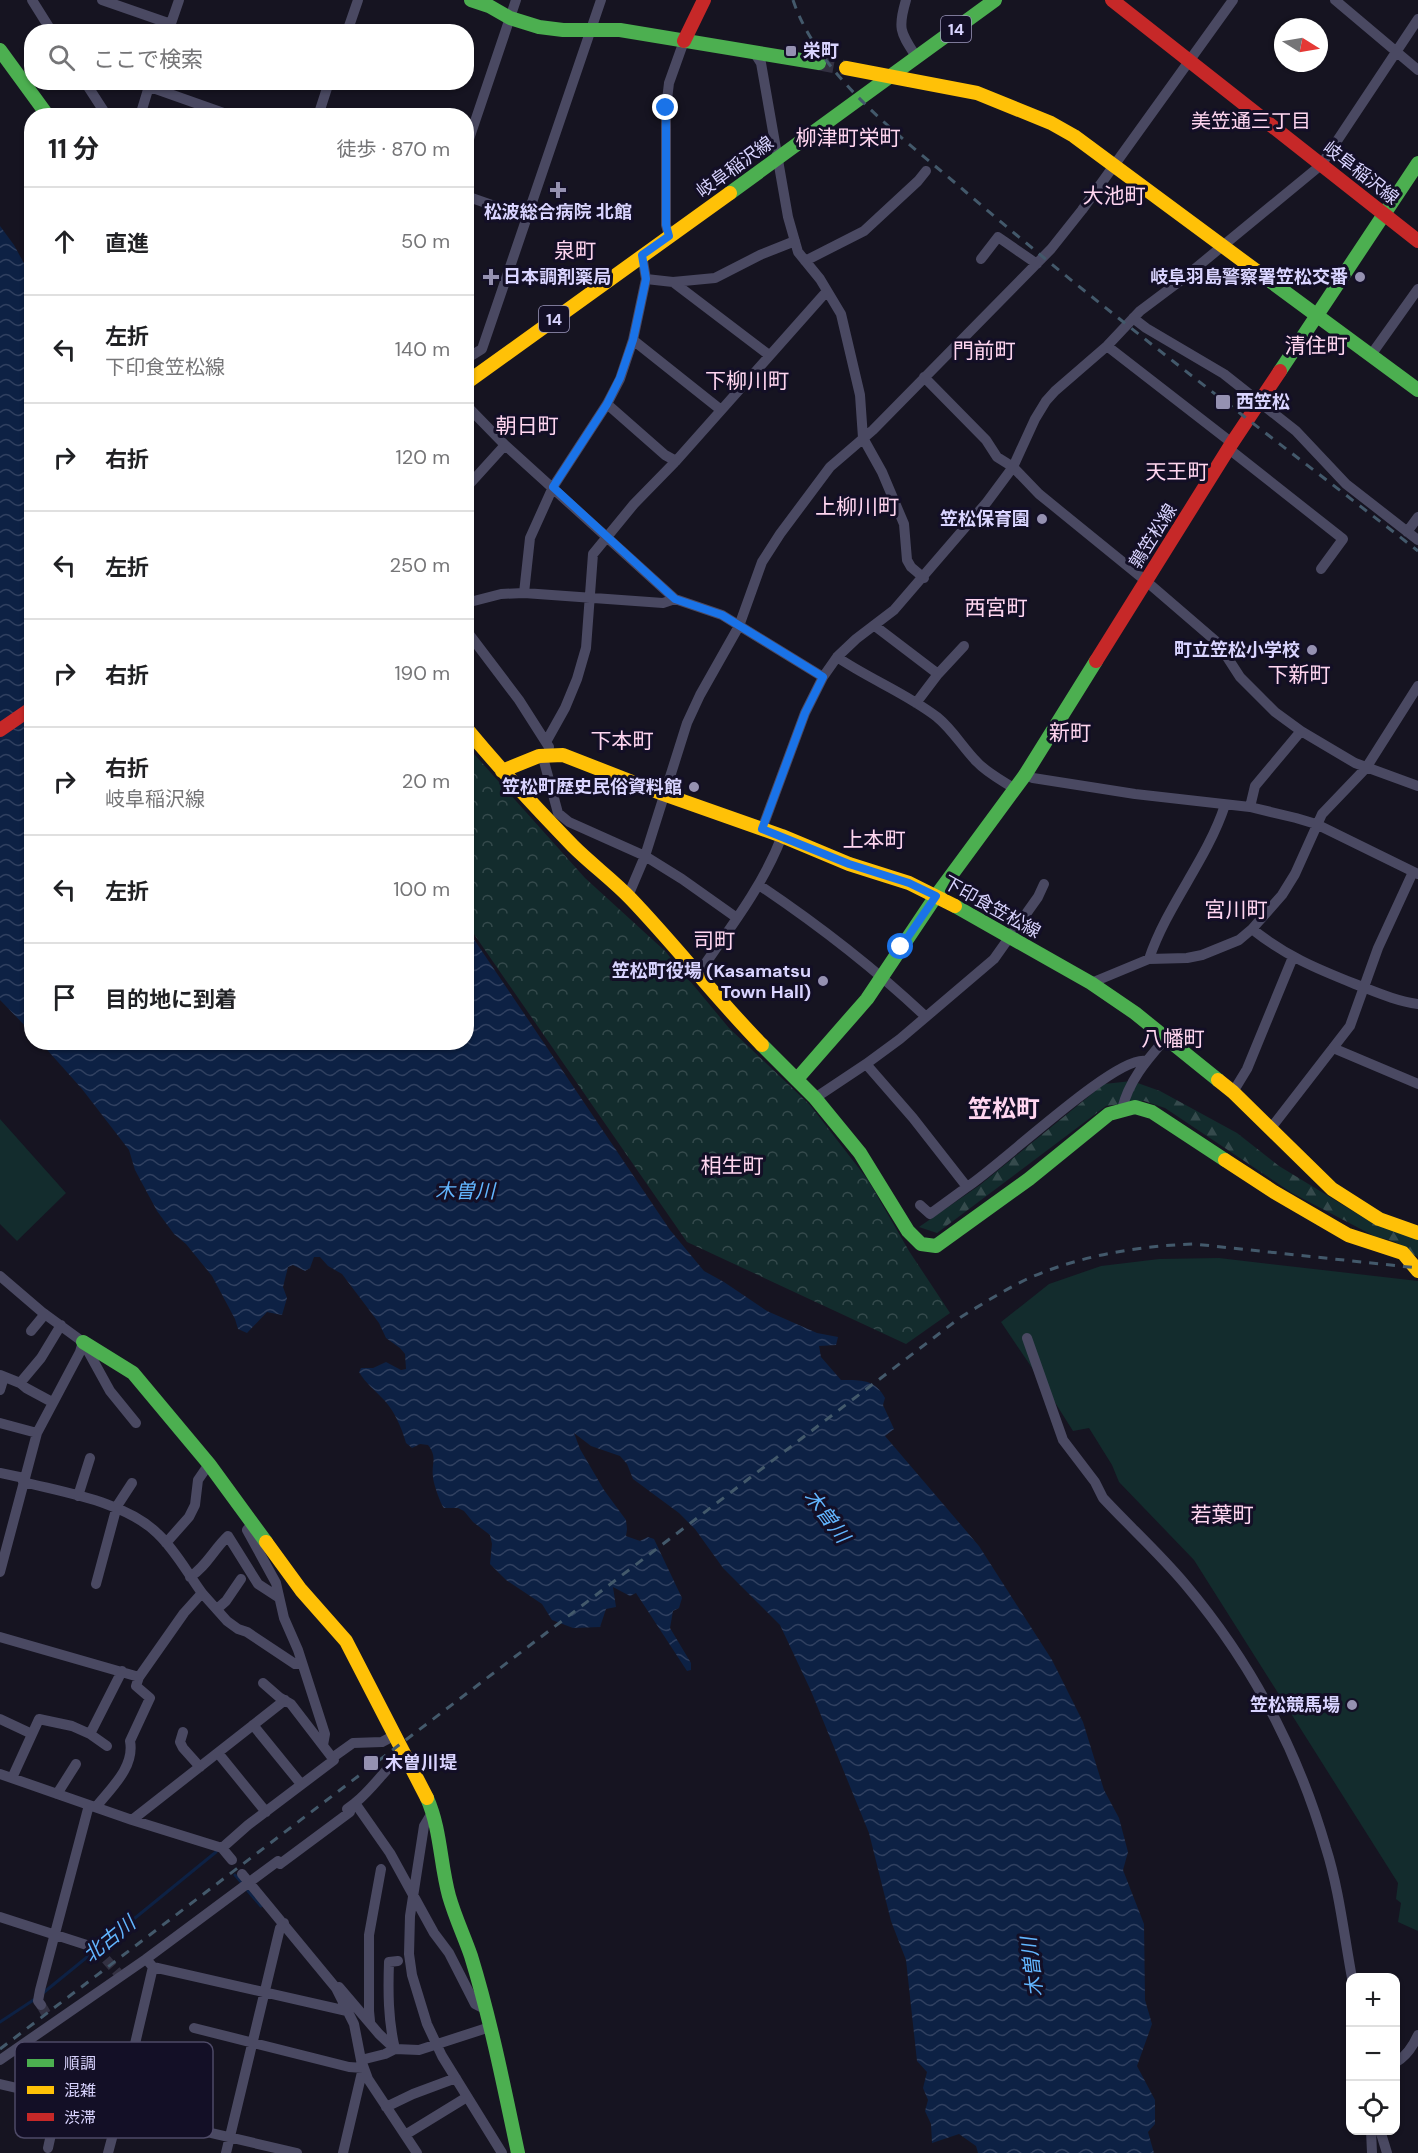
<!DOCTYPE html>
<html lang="ja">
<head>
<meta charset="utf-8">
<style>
  :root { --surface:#fff; --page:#f2f2f2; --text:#202124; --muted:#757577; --line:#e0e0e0 }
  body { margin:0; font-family:"DM Sans","Noto Sans JP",sans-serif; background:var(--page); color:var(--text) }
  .controls { position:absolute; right:18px; bottom:18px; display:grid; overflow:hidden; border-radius:12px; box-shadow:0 2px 4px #0004 }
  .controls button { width:54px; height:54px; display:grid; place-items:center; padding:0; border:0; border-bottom:2px solid var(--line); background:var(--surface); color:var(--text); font:30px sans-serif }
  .compass { position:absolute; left:1274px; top:18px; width:54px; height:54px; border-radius:50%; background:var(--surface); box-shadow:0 2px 4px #0004; rotate:101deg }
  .stop { position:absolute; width:18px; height:18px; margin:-14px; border:4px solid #1a73e8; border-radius:50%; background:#fff }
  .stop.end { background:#1a73e8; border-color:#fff; box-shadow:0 2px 6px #0008 }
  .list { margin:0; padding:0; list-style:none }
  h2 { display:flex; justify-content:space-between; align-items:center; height:78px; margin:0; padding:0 24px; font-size:26px }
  h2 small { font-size:20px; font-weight:400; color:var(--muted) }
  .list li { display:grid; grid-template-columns:39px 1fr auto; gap:18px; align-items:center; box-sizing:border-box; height:108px; padding:0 24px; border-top:2px solid var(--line) }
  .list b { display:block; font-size:22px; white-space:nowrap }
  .list p { margin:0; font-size:20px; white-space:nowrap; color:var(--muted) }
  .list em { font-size:20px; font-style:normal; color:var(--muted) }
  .icon { flex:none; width:33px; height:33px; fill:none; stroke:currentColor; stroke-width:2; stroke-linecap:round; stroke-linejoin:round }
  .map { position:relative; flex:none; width:1418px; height:2153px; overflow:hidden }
  .search { position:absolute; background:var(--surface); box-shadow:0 2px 4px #0004; left:24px; top:24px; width:450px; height:66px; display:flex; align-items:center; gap:15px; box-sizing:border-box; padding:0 21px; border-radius:24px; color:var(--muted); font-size:22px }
  .panel { position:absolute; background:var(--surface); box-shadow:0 2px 4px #0004; left:24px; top:108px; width:450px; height:942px; border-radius:24px }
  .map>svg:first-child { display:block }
</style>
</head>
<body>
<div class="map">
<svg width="1418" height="2153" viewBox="0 0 1418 2153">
  <defs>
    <pattern id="forest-firs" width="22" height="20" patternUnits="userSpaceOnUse" patternTransform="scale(1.5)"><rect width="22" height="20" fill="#132c2d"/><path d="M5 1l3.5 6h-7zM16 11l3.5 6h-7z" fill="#354a4c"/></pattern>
    <pattern id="park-crowns" width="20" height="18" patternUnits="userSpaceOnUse" patternTransform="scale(1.5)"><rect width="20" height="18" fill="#132c2d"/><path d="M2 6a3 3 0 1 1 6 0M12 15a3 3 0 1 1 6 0" fill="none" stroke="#354a4c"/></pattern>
    <pattern id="water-waves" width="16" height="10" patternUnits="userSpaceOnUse" patternTransform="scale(1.5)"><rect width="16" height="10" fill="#0d2144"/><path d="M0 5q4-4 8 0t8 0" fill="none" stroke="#304060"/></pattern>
  </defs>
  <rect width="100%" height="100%" fill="#161421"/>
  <path fill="url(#forest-firs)" d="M1132,1081L1160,1091L1237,1133L1279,1166L1374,1224L1418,1239V1257C1413,1255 1410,1251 1405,1248C1397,1241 1386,1239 1376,1237L1292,1193L1165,1108L1144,1101L1106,1106L937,1233L919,1227L980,1185L1104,1084Z"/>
  <path fill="url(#park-crowns)" d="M466,745L585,878L665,951L729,1028L810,1105L868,1180L909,1251L950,1313L906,1344L687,1242L467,924Z"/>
  <path fill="#132c2d" d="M0,1119L66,1193L17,1241L0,1224Z
    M1219,1258L1418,1281V1931L1398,1922L1401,1903L1396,1899L1398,1883L1194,1560L1119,1482L1112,1465L1089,1428L1073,1431L1049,1393L1001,1322L1049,1284L1101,1266L1159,1259Z"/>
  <path fill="url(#water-waves)" d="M0,226L14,245L32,278L31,1032L0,1000Z
    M467,929L670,1230L704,1271L724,1282L767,1311L817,1333L838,1337L836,1345L819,1346L821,1357L841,1380C861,1380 875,1379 885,1398L883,1405L894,1429L885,1436L979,1546L1052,1660L1083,1722L1104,1790L1119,1818L1128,1852L1123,1870L1144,1924L1145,2000L1152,2024L1137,2066L1155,2100V2124L1148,2132L1154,2153H978L976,2146L959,2134L932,2143L931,2124L925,2111L928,2100L923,2088L927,2072L917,2061L906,1960L891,1921L869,1833L811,1691L780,1625L723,1568L695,1529L679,1513L633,1479L627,1464L620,1456L591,1446L574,1433L580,1449L604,1490L626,1520L627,1529L626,1536L640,1541L648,1537L654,1539L682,1598L679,1608L673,1611L670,1628L691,1663V1670L687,1671L636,1593L630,1596L613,1587L616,1607L606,1609L600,1627L573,1628L552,1620L542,1604L506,1580L490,1564L492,1544L490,1535L473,1522L464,1511L458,1508H444C440,1503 433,1482 433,1477C431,1463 438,1458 428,1445L420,1444L412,1448L406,1443C402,1429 395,1412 385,1401C376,1391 366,1384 359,1372L361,1368H373L386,1362L401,1370L406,1369L405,1354L400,1348L386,1338L379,1323L342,1274L328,1266L320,1257H314L310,1268L305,1271L293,1265L288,1267L283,1287L287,1298L282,1315L267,1312L247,1333L238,1329L235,1319L212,1276L186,1244L174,1234L157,1211L135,1170L129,1150L82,1089L41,1043L466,1042Z"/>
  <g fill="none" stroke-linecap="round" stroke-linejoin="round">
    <path stroke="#0d2144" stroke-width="3" d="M235,1875L242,1883
      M248,1891L261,1906
      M43,1993L216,1852
      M0,2022L35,1999"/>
    <path stroke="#333142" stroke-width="10" stroke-dasharray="10 5" stroke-linecap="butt" d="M96,1948L118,1973
      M41,2005L47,2015"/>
    <path stroke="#333142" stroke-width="15" stroke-dasharray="15 8" stroke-linecap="butt" d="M819,63L846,68"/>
    <path stroke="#4a4962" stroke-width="10" d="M32,0L52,32
      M102,0L171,24
      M906,0C897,30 901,33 917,58
      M1335,0L1418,70
      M168,32L179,0
      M347,32L358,0
      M754,52L761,63L788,217L798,252L820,279L841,314L860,395L863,438L882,472L904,524L907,560L911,567L924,578
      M85,82L107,116
      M136,82L232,116
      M140,116L150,83
      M318,116L329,82
      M466,148L516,0
      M466,196L526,217
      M669,236L666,225V108L669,83L684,41
      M981,259L998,237L1037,264
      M805,261L864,231L918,181L926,171
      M646,279L673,282L715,278L760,255L795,241
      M673,282L769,355
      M1133,318L1146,328L1224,374L1296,431L1346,484L1418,540
      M633,340L721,410
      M1107,346L1232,443
      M1371,355L1418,289
      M466,359L482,349L601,0
      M924,377L986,440L997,457L1013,467L1039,494L1146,581L1218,643L1240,677L1275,712L1301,731L1355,763L1418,786
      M607,404L665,455L676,461
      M466,405L505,445L675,599L722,615L823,677
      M1229,449L1343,539L1321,569
      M466,488L505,445
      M1407,532L1418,517
      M524,593L530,538L553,487L607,404L620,379L633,340L646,279L642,255
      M466,603L501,594L524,593L663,603L675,599
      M875,626L938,674
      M466,630L519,700L549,747
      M837,657C869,679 906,693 937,717C953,730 963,748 977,762C987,773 1003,781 1015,789
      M916,703L938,674L964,646
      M546,742L565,708L577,679L586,648L593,554L634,504L676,461L827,291
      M542,754L558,813L569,822L645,856L682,879L737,918
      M1025,775L1033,778L1135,794L1250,807L1296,818L1316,824L1418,874
      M1250,807L1255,786L1301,731
      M762,829L805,713L823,677L837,657L856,639L894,610L987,502L1013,467L1035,419L1046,401L1055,391L1107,346L1140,311L1180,281L1321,165L1418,19
      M759,885C817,924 874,968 925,1016
      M628,896L645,856L687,723L700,695L739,626L762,562L780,534L830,467L873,430L1051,249L1082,210L1233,0
      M1252,929C1286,956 1315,968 1355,984C1376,992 1396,1001 1418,1004
      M1149,959C1167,905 1207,860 1225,805
      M696,971L705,964C734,923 764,883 782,836
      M1091,983L1149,959L1187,958L1202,955L1239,940L1252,929L1282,895L1295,874L1322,814L1366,768L1418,686
      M1333,1048L1418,1084
      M866,1064L913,1118L967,1187L930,1214L920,1205
      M1233,1092L1247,1069L1293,957
      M815,1098L866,1064L900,1039L994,959L1038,897L1044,884
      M1122,1109C1129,1080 1147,1060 1166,1038
      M1271,1128L1350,1026L1378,948L1413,872
      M967,1187C1001,1165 1115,1056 1145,1061
      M0,1276L42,1312L83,1342L110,1391L136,1423
      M31,1331L45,1314
      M1027,1338L1063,1440L1095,1482L1103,1498C1130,1527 1160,1554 1185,1584C1250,1661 1298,1751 1326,1848C1339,1889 1344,1935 1352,1978
      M0,1375L20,1383L26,1388L52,1402
      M20,1383L41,1358L61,1325
      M0,1390L4,1377
      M0,1423L37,1433
      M0,1473L24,1478
      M78,1496L90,1458
      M252,1524L247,1530L276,1583L284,1618L298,1650L325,1734L323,1745
      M166,1543L189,1517L195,1505L198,1480L209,1464
      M0,1572L37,1433L80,1352L83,1342
      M190,1577C206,1567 214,1549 228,1536L258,1584L278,1597
      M96,1584L117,1506L132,1483
      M202,1593L227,1621L238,1629L247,1632L295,1664H302
      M217,1609L226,1601L241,1579
      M0,1637L139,1677L184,1613L202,1593C188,1574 176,1551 158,1534C126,1502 66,1493 23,1482
      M0,1719L32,1734
      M253,1725L301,1784
      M183,1732L180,1742L183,1748L200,1767
      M90,1734L107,1746
      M218,1753L266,1812
      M332,1758L353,1743L382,1742L395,1735
      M0,1774L132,1820L222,1848L232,1860
      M12,1778L39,1719L72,1726L90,1734L122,1671
      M57,1794L76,1764
      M355,1803C374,1788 386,1767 405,1752
      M96,1807C111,1788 135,1767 130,1741L150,1698L136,1686L139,1677
      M433,1811L424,1826L410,1916L409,1954L412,1975L427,2024L442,2056L502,2153
      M132,1820L285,1700
      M222,1848L248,1825L334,1760L291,1704L279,1697L263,1683
      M242,1874L336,1988L354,2024L361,2060L368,2079L417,2153
      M0,1917L96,1948
      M146,1959L153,1967L347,2011
      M339,1987L379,2034L395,2049L419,2050L490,2027
      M41,2005L38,2001L40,1990L89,1805
      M370,2021L369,2011V1935L381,1869
      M194,2028L349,2067L363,2068L343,2153
      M0,2060L146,1959L278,1861L280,1864L350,1812L347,1809L355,1803L390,1853L434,1933L449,1953L475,2004L485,2009
      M361,2060L385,2054L395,2049C388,2020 388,1991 389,1962L398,1961
      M1396,2062C1407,2056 1413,2046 1418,2035
      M0,2084L297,2153
      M386,2107L413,2094L456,2078
      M1371,2130L1372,2153
      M1380,2130L1387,2153
      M405,2135L467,2097
      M48,2148L59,2098
      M108,2153L119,2112L153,1967
      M226,2153L280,1928L284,1923"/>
    <path stroke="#4caf50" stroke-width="14" d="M471,0L489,6L510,18L539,27L563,30H620L819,63
      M0,50L48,116
      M730,193L995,0
      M1266,278L1418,390
      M1280,371L1418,163
      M955,906L1091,983L1135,1013L1218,1080
      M762,1045L815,1098L860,1153L908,1231L921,1244L936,1246L1029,1179L1109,1114L1135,1107L1152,1112L1225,1160
      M797,1079L867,999L936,896L1025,775L1096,661
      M83,1342L133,1373L209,1464L266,1542
      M427,1798C441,1830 440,1863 449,1896C455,1917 464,1936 471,1956C491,2021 504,2087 518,2153"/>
    <path stroke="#ffc107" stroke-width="14" d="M846,68L977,93L1051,123L1074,136L1266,278
      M466,383L730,193
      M466,728C500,769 536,808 573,846C592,865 613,880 631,899C676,946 716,998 762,1045
      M502,771L539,756L563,755L663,794L782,836L849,864L909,883L955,906
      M1218,1080L1233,1092L1332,1189L1379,1219L1418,1233
      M1225,1160L1274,1192L1348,1235L1403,1253L1418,1271
      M266,1542L301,1590L346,1641L427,1798"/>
    <path stroke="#c62828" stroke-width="14" d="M1112,0L1418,241
      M684,41L704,0
      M1096,661L1232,443L1280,371
      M0,730L32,708"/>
    <path stroke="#43596b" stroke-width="3" stroke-dasharray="9 8" stroke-linecap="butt" d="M793,0C819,78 907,141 967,193C1112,318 1267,433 1418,551
      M0,2049L961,1317C982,1304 1003,1291 1025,1280C1077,1256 1137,1246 1194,1244L1418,1268"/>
  </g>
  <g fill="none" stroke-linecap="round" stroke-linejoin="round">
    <path stroke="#1a73e8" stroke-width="8" d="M666,108V225L669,236L642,255L646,279L633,340L620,378L607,404L553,487L675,599L722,615L823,677L805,713L762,829L849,864L909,883L936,896L901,947"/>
  </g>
  <g fill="#9591b1" stroke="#130f26" stroke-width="2">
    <rect x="785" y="45" width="12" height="12" rx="3"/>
    <path d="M555 181h6v6h6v6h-6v6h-6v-6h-6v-6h6z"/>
    <path d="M488 268h6v6h6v6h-6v6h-6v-6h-6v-6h6z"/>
    <circle cx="1360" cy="277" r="6"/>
    <rect x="1215" y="394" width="16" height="16" rx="3"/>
    <circle cx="1042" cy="519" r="6"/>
    <circle cx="1312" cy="650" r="6"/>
    <circle cx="694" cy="787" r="6"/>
    <circle cx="823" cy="981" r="6"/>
    <circle cx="1352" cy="1705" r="6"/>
    <rect x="363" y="1755" width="16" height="16" rx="3"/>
  </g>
  <g text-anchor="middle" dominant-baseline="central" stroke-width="6" stroke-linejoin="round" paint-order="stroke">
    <g fill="#130f26" stroke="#9e99be" stroke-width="1.5">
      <rect x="941" y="16" width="30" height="26" rx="4.5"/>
      <rect x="539" y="306" width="30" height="26" rx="4.5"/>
    </g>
    <g font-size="16" font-weight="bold" fill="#d9d4ff">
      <text x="956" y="29">14</text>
      <text x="554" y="319">14</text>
    </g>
    <g font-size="18" font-weight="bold" fill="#d9d4ff" stroke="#130f26" text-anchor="end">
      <text x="803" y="51" text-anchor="start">栄町</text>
      <text x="558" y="212" text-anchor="middle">松波総合病院 北館</text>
      <text x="503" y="277" text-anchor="start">日本調剤薬局</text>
      <text x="1348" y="277">岐阜羽島警察署笠松交番</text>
      <text x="1236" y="402" text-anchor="start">西笠松</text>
      <text x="1030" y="519">笠松保育園</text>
      <text x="1300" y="650">町立笠松小学校</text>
      <text x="682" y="787">笠松町歴史民俗資料館</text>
      <text x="811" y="971">笠松町役場 (Kasamatsu<tspan x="811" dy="21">Town Hall)</tspan></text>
      <text x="1340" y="1705">笠松競馬場</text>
      <text x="385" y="1763" text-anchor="start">木曽川堤</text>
    </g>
    <g font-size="18" fill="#d9d4ff" stroke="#130f26">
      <text transform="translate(735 167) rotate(-36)">岐阜稲沢線</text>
      <text transform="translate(1361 173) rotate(38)">岐阜稲沢線</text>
      <text transform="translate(1153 536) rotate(-58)">鶉笠松線</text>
      <text transform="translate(992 907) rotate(29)">下印食笠松線</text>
    </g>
    <g font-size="20" fill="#ffd6f0" stroke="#130f26">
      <text x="1251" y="121">美笠通三丁目</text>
    </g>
    <g font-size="20" font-style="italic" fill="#62b6ff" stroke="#130f26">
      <text x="465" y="1191">木曽川</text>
      <text transform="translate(827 1516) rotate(53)">木曽川</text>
      <text transform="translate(109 1939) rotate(-39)">北古川</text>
      <text transform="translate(1032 1967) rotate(-97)">木曽川</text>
    </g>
    <g font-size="21" fill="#ffd6f0" stroke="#130f26">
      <text x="848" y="138">柳津町栄町</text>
      <text x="1114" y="196">大池町</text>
      <text x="575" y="251">泉町</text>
      <text x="1316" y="346">清住町</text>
      <text x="984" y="351">門前町</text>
      <text x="747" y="381">下柳川町</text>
      <text x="527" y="426">朝日町</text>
      <text x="1177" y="472">天王町</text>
      <text x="857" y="507">上柳川町</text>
      <text x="996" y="608">西宮町</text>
      <text x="1299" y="675">下新町</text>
      <text x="1070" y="733">新町</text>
      <text x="622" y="741">下本町</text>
      <text x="874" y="840">上本町</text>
      <text x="1236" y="910">宮川町</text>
      <text x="714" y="941">司町</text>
      <text x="1173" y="1039">八幡町</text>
      <text x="732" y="1166">相生町</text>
      <text x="1222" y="1515">若葉町</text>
    </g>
    <g font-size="24" font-weight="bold" fill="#ffd6f0" stroke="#130f26">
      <text x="1004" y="1108">笠松町</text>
    </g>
  </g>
  <rect x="15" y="2042" width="198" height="96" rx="9" fill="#130f26" stroke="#4e4a67" stroke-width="1.5"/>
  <rect x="27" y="2059" width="27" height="8" fill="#4caf50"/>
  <rect x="27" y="2086" width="27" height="8" fill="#ffc107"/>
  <rect x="27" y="2113" width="27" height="8" fill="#c62828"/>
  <g font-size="16" fill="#d9d4ff">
    <text x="64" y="2069">順調</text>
    <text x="64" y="2096">混雑</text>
    <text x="64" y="2123">渋滞</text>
  </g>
</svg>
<div class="controls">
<button>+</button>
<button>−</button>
<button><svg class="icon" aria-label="locate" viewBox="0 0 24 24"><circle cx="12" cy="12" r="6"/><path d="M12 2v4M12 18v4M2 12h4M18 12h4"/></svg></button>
</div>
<svg class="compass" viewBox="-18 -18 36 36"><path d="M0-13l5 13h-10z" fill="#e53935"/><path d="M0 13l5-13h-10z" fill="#757577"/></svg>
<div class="stop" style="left:901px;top:947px"></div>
<div class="stop end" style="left:666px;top:108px"></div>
<div class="search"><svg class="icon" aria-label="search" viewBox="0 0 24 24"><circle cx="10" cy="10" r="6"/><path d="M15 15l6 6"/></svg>ここで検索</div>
<section class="panel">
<h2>11 分<small>徒歩 · 870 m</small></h2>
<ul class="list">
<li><svg class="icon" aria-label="ahead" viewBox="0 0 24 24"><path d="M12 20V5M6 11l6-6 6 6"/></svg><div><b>直進</b></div><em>50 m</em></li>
<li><svg class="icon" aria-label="left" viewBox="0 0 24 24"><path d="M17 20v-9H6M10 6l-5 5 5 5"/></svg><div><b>左折</b><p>下印食笠松線</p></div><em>140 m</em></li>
<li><svg class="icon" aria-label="right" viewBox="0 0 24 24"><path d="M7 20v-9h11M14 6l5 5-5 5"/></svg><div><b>右折</b></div><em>120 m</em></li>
<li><svg class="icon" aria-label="left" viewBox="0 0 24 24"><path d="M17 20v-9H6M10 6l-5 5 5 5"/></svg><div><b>左折</b></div><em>250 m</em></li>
<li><svg class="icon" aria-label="right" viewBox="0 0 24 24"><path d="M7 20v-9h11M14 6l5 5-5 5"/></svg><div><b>右折</b></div><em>190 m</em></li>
<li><svg class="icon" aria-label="right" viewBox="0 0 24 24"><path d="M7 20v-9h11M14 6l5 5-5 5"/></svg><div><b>右折</b><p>岐阜稲沢線</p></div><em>20 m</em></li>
<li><svg class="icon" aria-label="left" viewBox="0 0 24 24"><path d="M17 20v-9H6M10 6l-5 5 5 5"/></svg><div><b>左折</b></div><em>100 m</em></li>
<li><svg class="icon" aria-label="arrive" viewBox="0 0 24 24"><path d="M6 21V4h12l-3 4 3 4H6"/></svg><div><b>目的地に到着</b></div></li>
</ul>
</section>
</div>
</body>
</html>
